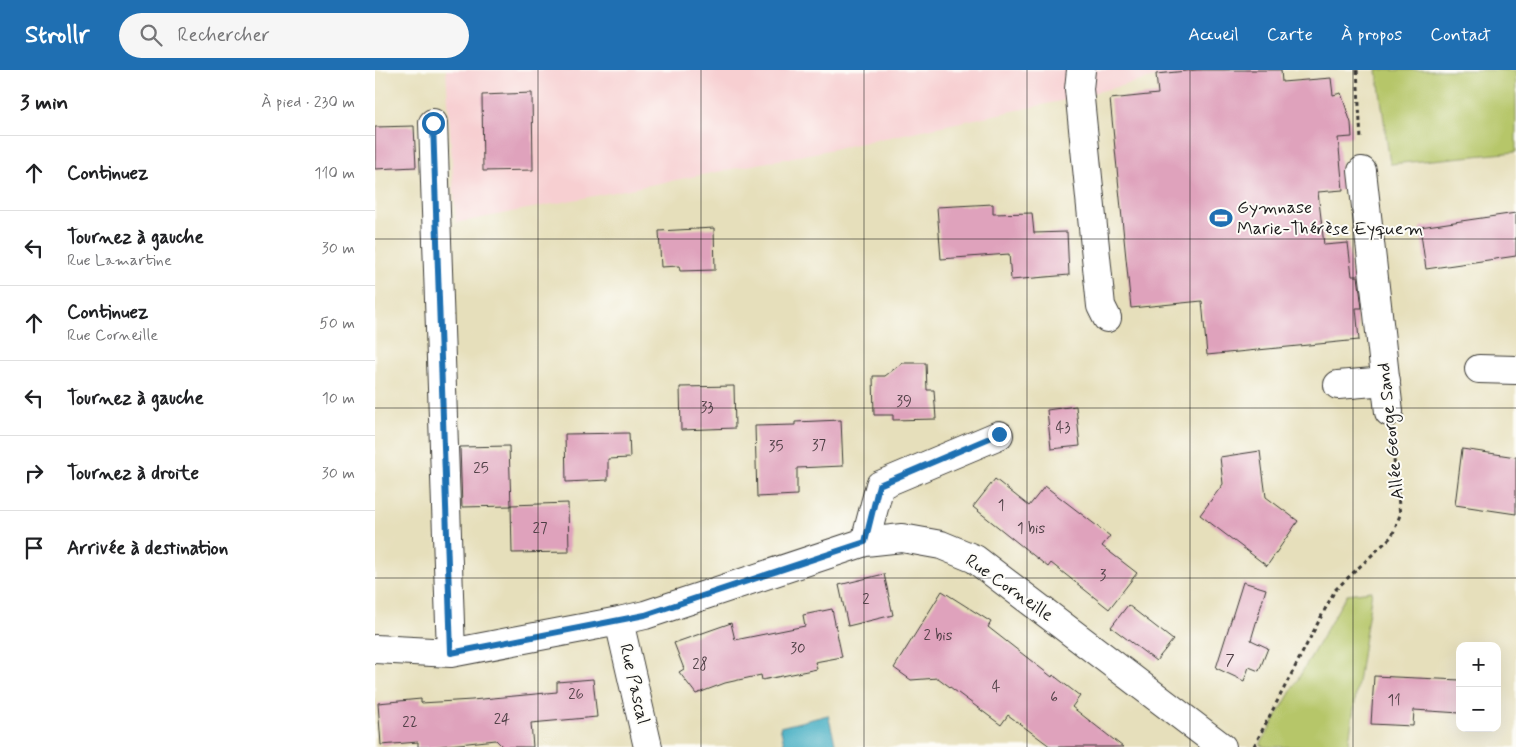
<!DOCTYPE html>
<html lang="fr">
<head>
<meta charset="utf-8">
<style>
  :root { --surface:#fff; --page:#f6f6f6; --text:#202124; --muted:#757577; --line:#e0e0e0; --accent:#1f6fb2 }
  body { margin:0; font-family:Mynerve,sans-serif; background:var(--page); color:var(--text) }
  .controls { position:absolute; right:15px; bottom:15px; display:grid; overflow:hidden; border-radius:10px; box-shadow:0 5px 20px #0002 }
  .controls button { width:45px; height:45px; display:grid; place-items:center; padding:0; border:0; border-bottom:1px solid var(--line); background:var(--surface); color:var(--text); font:25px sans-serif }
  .stop { position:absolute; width:15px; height:15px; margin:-11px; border:4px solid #1f6fb2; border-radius:50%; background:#fff }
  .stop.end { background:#1f6fb2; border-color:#fff; box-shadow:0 1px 5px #0008 }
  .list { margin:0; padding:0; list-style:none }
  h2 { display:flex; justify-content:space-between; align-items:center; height:65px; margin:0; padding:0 20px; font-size:21px }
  h2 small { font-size:16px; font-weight:400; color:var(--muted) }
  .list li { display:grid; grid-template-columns:32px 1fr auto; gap:15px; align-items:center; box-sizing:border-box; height:75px; padding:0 20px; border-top:1px solid var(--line) }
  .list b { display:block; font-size:19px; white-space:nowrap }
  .list p { margin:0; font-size:16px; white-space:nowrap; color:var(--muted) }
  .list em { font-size:16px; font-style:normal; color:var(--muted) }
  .icon { flex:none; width:28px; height:28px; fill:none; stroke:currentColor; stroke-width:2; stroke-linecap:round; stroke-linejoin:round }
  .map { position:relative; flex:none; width:1141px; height:677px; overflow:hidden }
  header { display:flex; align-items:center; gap:30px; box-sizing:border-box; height:70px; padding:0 25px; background:var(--accent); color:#fff }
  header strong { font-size:24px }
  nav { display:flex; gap:28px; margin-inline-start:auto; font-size:18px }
  .search { width:350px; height:45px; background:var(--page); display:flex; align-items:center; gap:12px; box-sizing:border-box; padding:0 18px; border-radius:28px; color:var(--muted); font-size:19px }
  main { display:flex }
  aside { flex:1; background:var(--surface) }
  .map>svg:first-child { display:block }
</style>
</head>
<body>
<header>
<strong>Strollr</strong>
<div class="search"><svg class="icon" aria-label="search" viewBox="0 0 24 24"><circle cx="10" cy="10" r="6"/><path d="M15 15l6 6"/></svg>Rechercher</div>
<nav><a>Accueil</a><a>Carte</a><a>À propos</a><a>Contact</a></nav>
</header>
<main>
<aside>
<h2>3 min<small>À pied · 230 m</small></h2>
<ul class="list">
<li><svg class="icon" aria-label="ahead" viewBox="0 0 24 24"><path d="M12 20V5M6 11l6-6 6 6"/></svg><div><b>Continuez</b></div><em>110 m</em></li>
<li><svg class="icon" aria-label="left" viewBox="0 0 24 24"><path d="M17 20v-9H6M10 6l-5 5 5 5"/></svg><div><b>Tournez à gauche</b><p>Rue Lamartine</p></div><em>30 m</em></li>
<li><svg class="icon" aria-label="ahead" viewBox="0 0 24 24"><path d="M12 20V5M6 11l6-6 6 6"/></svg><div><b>Continuez</b><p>Rue Corneille</p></div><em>50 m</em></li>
<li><svg class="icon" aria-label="left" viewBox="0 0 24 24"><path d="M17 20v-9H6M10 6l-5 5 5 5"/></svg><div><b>Tournez à gauche</b></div><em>10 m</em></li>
<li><svg class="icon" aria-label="right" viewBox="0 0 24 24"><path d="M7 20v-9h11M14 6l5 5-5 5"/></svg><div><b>Tournez à droite</b></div><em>30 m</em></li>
<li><svg class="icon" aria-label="arrive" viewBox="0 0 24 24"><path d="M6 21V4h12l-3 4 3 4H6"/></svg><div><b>Arrivée à destination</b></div></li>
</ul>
</aside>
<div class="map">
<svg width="1141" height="677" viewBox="0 0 1141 677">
  <rect width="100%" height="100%" fill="#fdfcf7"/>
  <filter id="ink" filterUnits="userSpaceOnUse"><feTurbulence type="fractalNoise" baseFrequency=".02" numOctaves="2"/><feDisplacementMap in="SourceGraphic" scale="10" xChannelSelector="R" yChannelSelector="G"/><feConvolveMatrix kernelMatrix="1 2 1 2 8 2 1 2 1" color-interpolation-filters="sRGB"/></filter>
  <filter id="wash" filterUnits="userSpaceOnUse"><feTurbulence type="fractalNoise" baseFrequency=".0096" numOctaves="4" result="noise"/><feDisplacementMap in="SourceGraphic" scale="20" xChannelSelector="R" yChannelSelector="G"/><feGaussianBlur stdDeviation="1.12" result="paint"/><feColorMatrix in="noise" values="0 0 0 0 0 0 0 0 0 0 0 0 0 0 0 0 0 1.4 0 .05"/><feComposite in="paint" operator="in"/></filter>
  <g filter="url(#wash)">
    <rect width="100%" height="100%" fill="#e6dfbb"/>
    <path fill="#f7cfd1" d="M71,0H809L686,31L444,82L81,153Z"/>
    <path fill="#b6c669" stroke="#697142" d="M1002,0H1141V82L1015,94Z
      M997,521L973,677H890L885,675L972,524Z"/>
    <path fill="#43adc2" stroke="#30646f" d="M453,645L461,676L410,677L405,657Z"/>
    <g id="blocks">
      <path fill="#dfa2bc" d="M822,0H906L907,12L956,8L958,25L966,23L976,53L977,67L963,68L968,120L943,122L949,175L973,173L977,206H983L987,238H981L984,270L832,285L827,231L756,238L735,29L783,24L781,4Z
        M157,23L158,100L108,101L107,25Z
        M39,56L41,97L0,99V57Z
        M618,134V144L657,143L659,163L692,162L694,205L636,210L634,184L566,189L562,137Z
        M1141,143V186L1051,199L1045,157Z
        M339,158L340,200L305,201L304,196L286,197L284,161Z
        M527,293H551L552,320H559L561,349L518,350V345H499L498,306H510Z
        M359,316L360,358L306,360L305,317Z
        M701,336L705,376L676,379L672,340Z
        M466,350L468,396L422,398V425L382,427L380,356L420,355V352Z
        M254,363L255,388L233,389V410L191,412L190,364Z
        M134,376L136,436L87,437L85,377Z
        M1087,379L1141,387V444L1080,435Z
        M885,381L891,427L923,451L892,496L825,445L848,414L845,387Z
        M620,409L654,436L670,416L735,466L727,476L762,503L734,539L676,493L673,497L598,437Z
        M193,433L194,482L137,483L136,435Z
        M509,504L518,545L473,556L464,515Z
        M868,512L891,519L876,570L893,578L884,601L874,597L869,611L841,598Z
        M567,521L616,552L613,557L677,607L678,605L705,626L697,637L748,677H676L633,645L626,655L563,608L536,610L519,598Z
        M753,535L798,570L781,591L736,557Z
        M457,539L467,587L440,592L442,599L387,610L386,605L350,613L321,624L304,602L309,599L299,573L356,553L360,570L430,556L428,545Z
        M999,606L1085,610V643L1039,640L1038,656L996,654Z
        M218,609L222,647L156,653L158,677H128L121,670L56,677H43V672L6,675L3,633L46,629V633L97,630L182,622V612Z"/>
    </g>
  </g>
  <g filter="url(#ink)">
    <use href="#blocks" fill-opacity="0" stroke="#3a3934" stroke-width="1"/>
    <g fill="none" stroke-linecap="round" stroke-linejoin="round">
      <defs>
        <path id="minor" d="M706,0L704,19L726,236L732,248
          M58,53L76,583
          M987,101L1014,342
          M1104,299L1141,300
          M963,315L1011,311
          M490,472L505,415L624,365
          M244,551L273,677
          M0,579L76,583L244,551L270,545L490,472L527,468L566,475L600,489L847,677"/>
      </defs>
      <use href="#minor" stroke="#3a3934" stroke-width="30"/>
      <path stroke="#3a3934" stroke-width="3" stroke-dasharray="4 4" stroke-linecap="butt" d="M982,0L986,70
        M879,676L960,520L1017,466L1025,445L1017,371"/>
      <use href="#minor" stroke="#fff" stroke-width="28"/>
    </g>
  </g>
  <g fill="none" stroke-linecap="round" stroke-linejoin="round" filter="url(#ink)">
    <path stroke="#1f6fb2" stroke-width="6" d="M58,53L76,583L270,545L490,472L504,415L624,364"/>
  </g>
  <path fill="none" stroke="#1c1c1c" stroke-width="1" stroke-opacity="0.55" d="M163,0V677M326,0V677M489,0V677M652,0V677M815,0V677M978,0V677M0,169H1141M0,338H1141M0,508H1141"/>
  <defs>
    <symbol id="stadium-bare" viewBox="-9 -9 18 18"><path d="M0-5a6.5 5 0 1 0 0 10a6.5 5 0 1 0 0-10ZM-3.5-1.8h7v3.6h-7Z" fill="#1f6fb2" stroke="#fdfcf7" stroke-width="2.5" paint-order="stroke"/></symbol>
  </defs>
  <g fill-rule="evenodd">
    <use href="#stadium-bare" x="830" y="132" width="32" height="32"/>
  </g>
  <g text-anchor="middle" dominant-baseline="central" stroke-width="4" stroke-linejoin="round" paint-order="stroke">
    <g font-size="15" fill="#4d3e44">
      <text x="529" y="332">39</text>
      <text x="332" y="338">33</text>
      <text x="688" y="358">43</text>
      <text x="444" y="376">37</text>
      <text x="401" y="377">35</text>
      <text x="106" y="399">25</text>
      <text x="626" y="436">1</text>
      <text x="165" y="459">27</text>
      <text x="656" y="459">1 bis</text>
      <text x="728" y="506">3</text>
      <text x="491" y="530">2</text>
      <text x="563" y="566">2 bis</text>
      <text x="423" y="579">30</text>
      <text x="855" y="591">7</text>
      <text x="325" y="595">28</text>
      <text x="621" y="617">4</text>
      <text x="201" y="625">26</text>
      <text x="679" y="628">6</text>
      <text x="1019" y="631">11</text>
      <text x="127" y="650">24</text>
      <text x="35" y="653">22</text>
    </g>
    <g font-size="18" fill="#1c1c1c" stroke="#fdfcf7" text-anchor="start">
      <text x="862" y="138">Gymnase<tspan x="862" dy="21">Marie-Thérèse Eyquem</tspan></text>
    </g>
    <g font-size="18" fill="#1c1c1c" stroke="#fdfcf7">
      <text transform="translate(1016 361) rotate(-96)">Allée George Sand</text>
      <text transform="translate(634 518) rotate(35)">Rue Corneille</text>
      <text transform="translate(259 614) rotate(77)">Rue Pascal</text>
    </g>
  </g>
</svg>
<div class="controls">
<button>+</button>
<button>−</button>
</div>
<div class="stop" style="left:58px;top:53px"></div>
<div class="stop end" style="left:624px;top:364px"></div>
</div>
</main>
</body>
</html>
